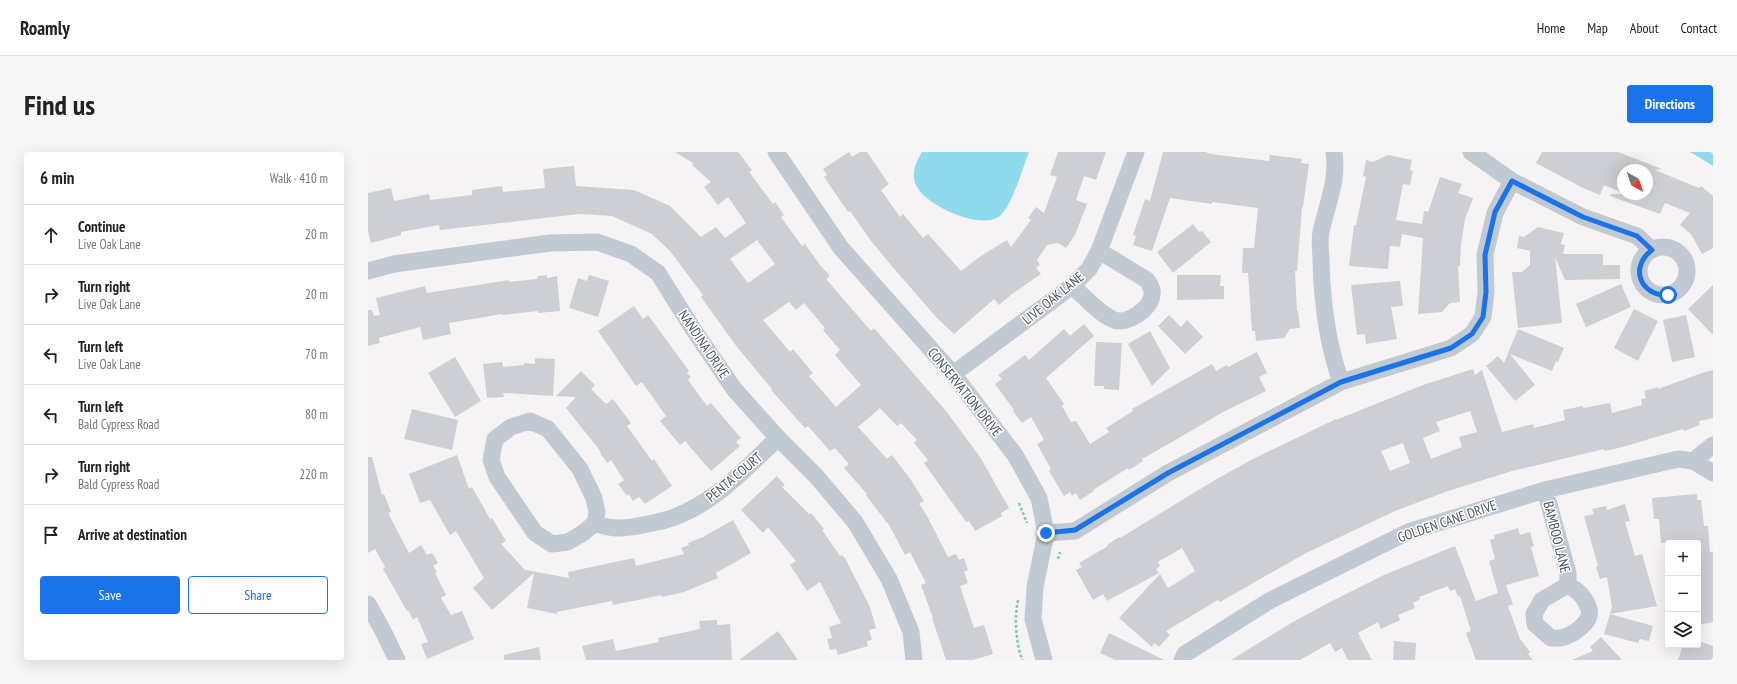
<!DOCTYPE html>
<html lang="en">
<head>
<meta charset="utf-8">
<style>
  :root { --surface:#fff; --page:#f6f6f6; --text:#222; --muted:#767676; --line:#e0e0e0; --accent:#1a73e8 }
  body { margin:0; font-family:"PT Sans Narrow",sans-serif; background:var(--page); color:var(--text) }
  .controls { position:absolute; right:12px; bottom:12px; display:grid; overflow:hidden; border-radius:4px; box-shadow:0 4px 16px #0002 }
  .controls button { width:36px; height:36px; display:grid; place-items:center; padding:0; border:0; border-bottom:1px solid var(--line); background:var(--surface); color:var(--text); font:20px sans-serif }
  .compass { position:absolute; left:1249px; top:12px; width:36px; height:36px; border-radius:50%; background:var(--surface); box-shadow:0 4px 16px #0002; rotate:140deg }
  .stop { position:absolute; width:12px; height:12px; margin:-9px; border:3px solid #1a73e8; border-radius:50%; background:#fff }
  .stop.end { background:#1a73e8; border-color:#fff; box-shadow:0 1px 4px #0008 }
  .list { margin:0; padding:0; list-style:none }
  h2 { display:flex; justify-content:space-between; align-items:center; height:52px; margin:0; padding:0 16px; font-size:17px }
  h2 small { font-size:13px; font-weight:400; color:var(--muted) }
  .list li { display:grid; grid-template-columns:26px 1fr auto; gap:12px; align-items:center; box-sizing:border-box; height:60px; padding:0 16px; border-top:1px solid var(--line) }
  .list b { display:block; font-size:15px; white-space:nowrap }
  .list p { margin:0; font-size:13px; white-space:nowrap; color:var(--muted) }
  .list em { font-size:13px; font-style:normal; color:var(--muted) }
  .actions { display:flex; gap:8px; padding:12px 16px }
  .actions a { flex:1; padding:9px 0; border:1px solid var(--accent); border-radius:4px; text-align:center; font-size:14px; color:var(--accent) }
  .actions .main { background:var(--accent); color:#fff }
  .icon { flex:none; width:22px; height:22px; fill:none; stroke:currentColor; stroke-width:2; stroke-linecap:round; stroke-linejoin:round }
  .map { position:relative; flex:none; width:1345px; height:508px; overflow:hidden; border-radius:4px }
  header { display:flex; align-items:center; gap:24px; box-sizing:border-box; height:56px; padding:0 20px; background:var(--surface); border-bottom:1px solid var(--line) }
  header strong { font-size:19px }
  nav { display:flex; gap:22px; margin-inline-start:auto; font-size:14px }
  .intro { display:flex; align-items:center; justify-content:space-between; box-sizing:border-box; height:96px; padding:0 24px }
  h1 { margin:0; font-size:28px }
  .button { padding:10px 18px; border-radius:4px; background:var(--accent); color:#fff; font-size:14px; font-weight:700 }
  main { display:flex; gap:24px; padding:0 24px }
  aside { flex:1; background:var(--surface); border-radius:4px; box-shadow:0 4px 16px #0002 }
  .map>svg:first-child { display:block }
</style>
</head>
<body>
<header>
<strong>Roamly</strong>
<nav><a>Home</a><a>Map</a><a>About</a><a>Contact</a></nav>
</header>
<div class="intro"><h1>Find us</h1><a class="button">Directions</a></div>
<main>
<aside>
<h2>6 min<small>Walk · 410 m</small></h2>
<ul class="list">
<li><svg class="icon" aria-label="ahead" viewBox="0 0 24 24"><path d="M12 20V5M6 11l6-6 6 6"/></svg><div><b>Continue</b><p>Live Oak Lane</p></div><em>20 m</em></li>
<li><svg class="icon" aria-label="right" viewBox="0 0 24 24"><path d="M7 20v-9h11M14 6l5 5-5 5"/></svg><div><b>Turn right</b><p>Live Oak Lane</p></div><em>20 m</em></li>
<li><svg class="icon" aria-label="left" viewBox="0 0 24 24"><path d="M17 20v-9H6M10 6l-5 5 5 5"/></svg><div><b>Turn left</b><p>Live Oak Lane</p></div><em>70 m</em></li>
<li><svg class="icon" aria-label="left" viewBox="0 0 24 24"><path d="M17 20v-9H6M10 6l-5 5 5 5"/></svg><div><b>Turn left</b><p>Bald Cypress Road</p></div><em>80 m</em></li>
<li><svg class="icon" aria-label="right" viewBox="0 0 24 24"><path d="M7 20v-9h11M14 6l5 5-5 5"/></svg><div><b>Turn right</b><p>Bald Cypress Road</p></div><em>220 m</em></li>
<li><svg class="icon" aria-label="arrive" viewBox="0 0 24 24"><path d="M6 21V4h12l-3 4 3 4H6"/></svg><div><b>Arrive at destination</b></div></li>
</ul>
<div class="actions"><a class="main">Save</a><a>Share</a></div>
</aside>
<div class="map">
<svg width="1345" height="508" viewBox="0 0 1345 508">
  <rect width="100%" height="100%" fill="#f5f3f3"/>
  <path fill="#90daee" d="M554,0H661C655,15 644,54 632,64C614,79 559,54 549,35C542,23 548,10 554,0Z
    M1321,0H1345V14L1324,1Z"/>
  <path fill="#cdcfd5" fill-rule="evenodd" d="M307,0H370L384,18L381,20L405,52L407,50L416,63L413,65L434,94L437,92L452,113L462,124L458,127L503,179L506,176L578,259L612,305L641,356L633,361L634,364L607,379L601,369L598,370L556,311L560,308L546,291L549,288L533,271L529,274L512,256L490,275L519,307L524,303L543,328L556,349L551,352L559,364L580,405L588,402L591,408L596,406L600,418L596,420L600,431L592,434L606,476L616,473L625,502L605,508H578L564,466H565L553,433L558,431L542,400L537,403L520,371H519L498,343L499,342L476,316L481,312L467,296L462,299L440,274L437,276L403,238L404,237L369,195L333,145L335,143L302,99L284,82L244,64L211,62L72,78L71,73L33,80V83L3,91L0,79V41L23,36L26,49L61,42L62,48L104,43V38L134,34L135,40L177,36L175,17L206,14L208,34L266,38L302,54L333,85L348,75L357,86L378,71L360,45L350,53L336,35L343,30L324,13L325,11ZM389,88L407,112L380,131L362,107ZM421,150L428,158L436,151L457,176L455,178L472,198L467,203L493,233L468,255L441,224L445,221L425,197L422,200L395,168Z
    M481,0L484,5L492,0H499L521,32L513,38L532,65L535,62L555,86L560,82L593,119L613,104L639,88L643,95L663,68L660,66L668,55L676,61L689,25L682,23L690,0H738L728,28L716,24L708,48L719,52L707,83L698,96L690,91L679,93L669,108L672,113L668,116L673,122L644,142L631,153L626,147L586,182L568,165L523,113L503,89L482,59L480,60L456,25L459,23L455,17Z
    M795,0H839V1L850,3L901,9L902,3L934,7L933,11L941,12L935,55H934L929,119H927L929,159H930L932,176L922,177L916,186L888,189L887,179H884L880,121H874L875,96H886L890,56L844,50V52L802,46L784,99L765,93L768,84L765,83L777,47L782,49Z
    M1174,0H1250L1294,17L1287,18L1331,36L1333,34L1345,44V96L1334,102L1323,82L1312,73L1322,61L1297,51L1292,62L1242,44L1243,42H1279V18H1255V41L1236,33L1232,43L1217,37L1168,11Z
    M1020,3L1044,8L1042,18L1045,19L1042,33L1035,32L1028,68L1054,72L1056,59L1060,60L1072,25L1094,32L1090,41L1105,46L1097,67L1093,92L1092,114H1090L1092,150L1082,151L1074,160L1050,162L1055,86L1034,82L1032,95L1022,94L1020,117L981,114L986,73H988L998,25L995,24L998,8L1005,10Z
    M825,72L831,80L834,79L843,90L805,121L789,100Z
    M1170,75L1196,81L1193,92L1197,93L1195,102H1235V113H1252V127L1197,128L1187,105L1194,171L1150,176L1144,120H1154L1162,113V99L1149,96L1151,84L1156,85Z
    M179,123V126L189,124L192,159L170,161V159L134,163V162L81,171L83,182L55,188L52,175L11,186L12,191L0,194V158H4L6,164L12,163L8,146L57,134L59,141L141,128V130L169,127L170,124Z
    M221,123L241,129L230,165L201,156L210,126L219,129Z
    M809,123H853L852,134H856V147L809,148Z
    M1032,129L1035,154L1023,155L1029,187L998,192L997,182L989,183L983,133Z
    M1253,132L1263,155L1218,175L1208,152Z
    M1345,133V183L1320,157Z
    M266,154L275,167L280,163L321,219L319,221L323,225L320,228L339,254L343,251L373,286L368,290L372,294L343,319L317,289L312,293L292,269L298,264L274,230L268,234L230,179Z
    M1266,157L1290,169L1270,209L1246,196Z
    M801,163L813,175L819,168L835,185L817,202L790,174Z
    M1318,163L1327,205L1304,210L1295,168Z
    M716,172L726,184L678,226L696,252L694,254L703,270L708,269L722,292L741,280L738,276L765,259L764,257L844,212L848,219L859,213L860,215L889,200L899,221L891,225L898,239L855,260L804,290L774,307L775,309L761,318L760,316L725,338L726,339L712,348L708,341L704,344L702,340L696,344L681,319L683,317L669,292L676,288L663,265L654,271L645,259L646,258L627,232L634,227L630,223L657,203L661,208L696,177L702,184Z
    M1150,177L1196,196L1190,210L1188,209L1184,219L1142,202L1167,233L1147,249L1118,214L1130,204L1136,211Z
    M782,179L802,216L784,234L760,192Z
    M728,190L754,191L751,238L736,237V234H726Z
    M87,205L113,249L87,265L60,221Z
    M167,206L187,207L185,244L135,241L136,245L119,246L115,212L134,210L135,215L156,213V211L167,212Z
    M1105,217L1107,223L1114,218L1134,280L1165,272L1166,276L1197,268L1195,258L1215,254V256L1242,251L1244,261L1274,253L1273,247L1278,246L1276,239L1290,235V237L1334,221L1345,218V266L1331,269L1332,273L1316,279L1315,277L1251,296L1236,299V297L1144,319L1080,339L1027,359L938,401L852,450L850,448L798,479L802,483L791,495L786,491L784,495L751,466L792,422L800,436L827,419L814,396L790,410L792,414L788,417L791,421L739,449L735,442L725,448L708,418L714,415L711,411L740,394L739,393L751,385L752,386L847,328L883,308L968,267V268L1055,233ZM1102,259L1109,280L1091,285L1094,295L1063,307L1055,286L1072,279L1068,270ZM1035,291L1042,311L1022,319L1013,299Z
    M213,219L227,233L223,237L238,252L245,247L263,271L259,274L284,309L286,307L304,334L277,352L271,345L265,349L261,342L259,344L250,332L256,328L243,308L239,311L232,301L233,300L198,256L208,245L188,244Z
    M44,257L90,268L84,298L36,287Z
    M89,303L101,337L104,335L122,367L124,366L138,389L133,392L157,418L201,426L200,420L266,406L268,414L316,402L313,396L321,393L320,391L335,385L365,368L383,401L348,421L350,426L316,440L294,445V443L245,453L244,449L189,460V462L159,456L166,421L124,458L105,436L116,426L88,379L82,383L62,348L52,351L41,322Z
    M0,305H4L14,343L16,342L23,360L20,361L41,401L53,393L59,403L64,401L70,411L65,414L69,420L67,421L78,443L73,446L83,463L94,459L106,487L59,507L53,492L60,490L49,465L45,468L40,458L39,459L15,417L17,415L7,397L0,401Z
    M409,324L417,333L414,335L442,363L443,361L456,377L454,378L472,404L474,403L478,408L502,455L508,476L501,478L504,488L499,489L500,494L470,503L468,497L462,498L459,487L464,486L461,475L473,471L452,430L439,439L422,413L428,409L400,375L395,381L373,358Z
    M1329,342V348H1333L1336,374H1340L1342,400H1345V470L1330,473V391H1293L1291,367H1286L1284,346Z
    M1257,352L1262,369L1257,370L1267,404L1274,402L1289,454L1242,462L1285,474L1281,489L1272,487L1270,491L1236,482L1244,455L1239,425L1232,427L1228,415L1230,414L1216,364L1226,362L1224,357L1238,354L1239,358Z
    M1150,376L1152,383L1162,380L1166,394L1163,395L1171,424L1138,433L1145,452L1140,454L1152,487L1162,500L1160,502L1165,508H1108L1098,481L1103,479L1092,444L1090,445L1087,437L1082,439L1080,434L1051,445L1052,447L1045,451L1047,456L1030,463L1032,468L1013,477L1010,470L990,481L993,486L990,487H993L1004,508H980L974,496L967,500L962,491L932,508H863L925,470L958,452L1016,423L1087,394L1108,449L1130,441L1121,409L1127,407L1122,388L1127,386L1126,383Z
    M349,468V473L362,472L364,508H218L214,494L245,487L248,499L291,490L290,486L332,477L331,469Z
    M410,479L430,508H371Z
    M741,481L796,508H747L732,501Z
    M1233,485L1254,508H1204L1225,499L1222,495Z
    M1026,489L1048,491L1047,508H1025Z
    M1330,489L1345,494V508H1310L1315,493H1330Z
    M171,495L173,508H136V503Z"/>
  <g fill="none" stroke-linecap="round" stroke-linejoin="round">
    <path stroke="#7ad0a6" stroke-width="2.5" stroke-dasharray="3 2" stroke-linecap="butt" d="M651,351L659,371
      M690,407L692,400
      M650,448C646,468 648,489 654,508"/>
    <path stroke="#c1cad2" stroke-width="17" d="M408,0L473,96L585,222L647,303L671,346L678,381L667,435L665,467L676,508
      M966,0C970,31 959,51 953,80C951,89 953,99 953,108C954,149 959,191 973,230
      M1103,0L1144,29L1215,65L1269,84L1284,98
      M1271 119a24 24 0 1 1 48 0a24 24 0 1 1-48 0Z
      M0,119L26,112L182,91L229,90L263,102L290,121L325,177L366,237L410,286L448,324L487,370L521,427L543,480L546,508
      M704,134C717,145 730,161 746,168C759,173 783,157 784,143C785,137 782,133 779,128L731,99
      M585,222L704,134L721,117L731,99L768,0
      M1325,309L1345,293
      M1177,338L1200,421V433L1174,448L1166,462L1167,472L1183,486C1186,486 1189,486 1192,486C1204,484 1225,470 1221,457C1218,446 1209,438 1200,433
      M227,371L229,360L226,346L212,317L180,277L162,269L143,275L127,287L123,308L129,325L167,381L184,392L200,390L215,381L227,371C245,379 261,376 280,372C288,370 296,369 304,366C347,351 378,316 410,286
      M678,381L707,379L800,321L973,230L1083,196L1104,182L1115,165L1118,140L1117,103L1127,61L1144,29
      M0,452L14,477L29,508
      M814,508L817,502L901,449L1040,380L1177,338L1310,307L1325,309L1345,321"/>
  </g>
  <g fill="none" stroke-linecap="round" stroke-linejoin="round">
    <path stroke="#1a73e8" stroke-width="5" d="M678,381L707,378L800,321L973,230L1083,196L1104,182L1115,165L1118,140L1117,103L1127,60L1144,29L1215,65L1269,84L1284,98C1261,115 1272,144 1300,143"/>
  </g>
  <g text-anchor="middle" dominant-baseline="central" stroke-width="3" stroke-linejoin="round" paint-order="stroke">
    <g font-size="14" fill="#4a5661" stroke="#fff">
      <text transform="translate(685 146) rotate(-39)">LIVE OAK LANE</text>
      <text transform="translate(336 192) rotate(56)">NANDINA DRIVE</text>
      <text transform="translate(597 240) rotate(51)">CONSERVATION DRIVE</text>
      <text transform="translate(366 325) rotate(-40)">PENTA COURT</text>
      <text transform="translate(1079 369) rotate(-19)">GOLDEN CANE DRIVE</text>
      <text transform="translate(1189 385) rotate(76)">BAMBOO LANE</text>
    </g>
  </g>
</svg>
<div class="controls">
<button>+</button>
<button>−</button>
<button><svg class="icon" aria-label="layers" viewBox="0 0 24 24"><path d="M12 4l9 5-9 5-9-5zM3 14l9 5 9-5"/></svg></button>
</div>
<svg class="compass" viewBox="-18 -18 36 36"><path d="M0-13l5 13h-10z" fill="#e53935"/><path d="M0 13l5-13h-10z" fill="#767676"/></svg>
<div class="stop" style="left:1300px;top:143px"></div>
<div class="stop end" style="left:678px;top:381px"></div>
</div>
</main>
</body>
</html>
